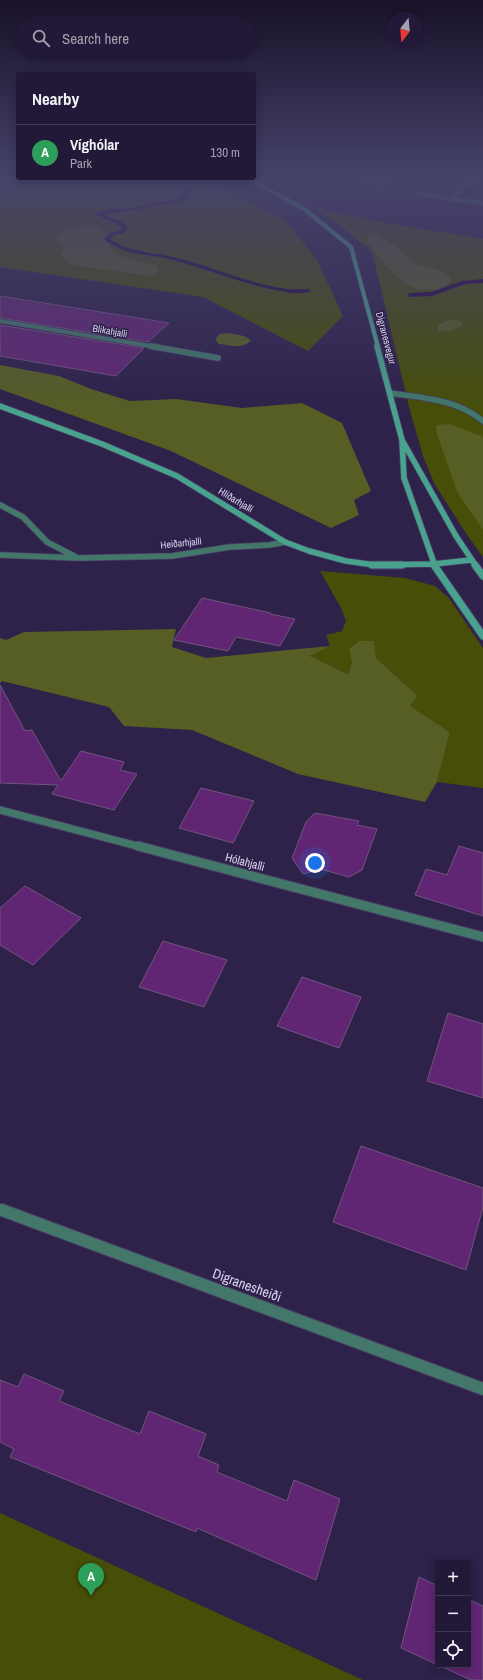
<!DOCTYPE html>
<html lang="en">
<head>
<meta charset="utf-8">
<style>
  :root { --surface:#221938; --page:#2e2643; --text:#f1f3f6; --muted:#a2a0ae; --line:#3f3853; --accent:#b2c34c }
  body { margin:0; font-family:"Archivo Narrow",sans-serif; background:var(--page); color:var(--text) }
  .controls { position:absolute; right:12px; bottom:12px; display:grid; overflow:hidden; border-radius:4px; box-shadow:0 2px 10px #0003 }
  .controls button { width:36px; height:36px; display:grid; place-items:center; padding:0; border:0; border-bottom:1px solid var(--line); background:var(--surface); color:var(--text); font:20px sans-serif }
  .compass { position:absolute; left:387px; top:12px; width:36px; height:36px; border-radius:50%; background:var(--surface); box-shadow:0 2px 10px #0003; rotate:196deg }
  .you { position:absolute; left:315px; top:863px; width:14px; height:14px; margin:-10px; border:3px solid #fff; border-radius:50%; background:#1a73e8; box-shadow:0 0 0 6px #1a73e833 }
  .badge { display:grid; place-items:center; width:26px; height:26px; border-radius:50%; background:var(--accent); color:#fff; font-size:13px; font-weight:700 }
  .pin { position:absolute; translate:-50% -33px; filter:drop-shadow(0 1px 2px #0008) }
  .pin::after { content:''; position:absolute; top:21px; width:14px; height:12px; background:inherit; clip-path:polygon(0 0,100% 0,50% 100%) }
  .list { margin:0; padding:0; list-style:none }
  h2 { display:flex; justify-content:space-between; align-items:center; height:52px; margin:0; padding:0 16px; font-size:17px }
  h2 small { font-size:13px; font-weight:400; color:var(--muted) }
  .list li { display:grid; grid-template-columns:26px 1fr auto; gap:12px; align-items:center; box-sizing:border-box; height:56px; padding:0 16px; border-top:1px solid var(--line) }
  .list b { display:block; font-size:15px; white-space:nowrap }
  .list p { margin:0; font-size:13px; white-space:nowrap; color:var(--muted) }
  .list em { font-size:13px; font-style:normal; color:var(--muted) }
  .icon { flex:none; width:22px; height:22px; fill:none; stroke:currentColor; stroke-width:2; stroke-linecap:round; stroke-linejoin:round }
  .map { position:relative; flex:none; width:483px; height:1680px; overflow:hidden }
  .search { position:absolute; background:var(--surface); box-shadow:0 2px 10px #0003; left:16px; top:16px; width:240px; height:44px; display:flex; align-items:center; gap:10px; box-sizing:border-box; padding:0 14px; border-radius:22px; color:var(--muted); font-size:15px }
  .panel { position:absolute; background:var(--surface); box-shadow:0 2px 10px #0003; left:16px; top:72px; width:240px; height:108px; border-radius:4px }
  .map>svg:first-child { display:block }
</style>
</head>
<body>
<div class="map">
<svg width="483" height="1680" viewBox="0 0 483 1680">
  <rect width="100%" height="100%" fill="#2e214a"/>
  <path fill="#464e07" d="M0,178H197L225,189L286,221L317,260L343,316L308,351L203,297L0,267Z
    M372,178L394,187L382,191L359,181Z
    M317,208L370,220L483,239V557L467,535L435,485L424,459L410,411L372,251Z
    M320,571L405,578L435,586L449,598L483,648V788L437,782L450,732L410,706L418,696L376,658L352,662L348,674L310,656L330,646L326,635L342,631L346,621L341,608Z
    M0,1513L363,1680H0Z"/>
  <path fill="#565e24" d="M84,225L99,226C106,233 107,245 114,251C124,260 145,262 157,265L159,271L152,276L72,265L61,255L64,249L56,238L62,232Z
    M375,234L397,247L417,265L434,268L448,275L451,280C446,288 440,290 430,290C426,289 421,290 417,289C401,285 371,252 366,236Z
    M454,320L462,322L463,325C454,331 449,332 438,331V326L446,321Z
    M229,333L244,336L251,340C243,350 230,345 219,344L215,339L220,334Z
    M0,365L59,376L91,389L130,401L176,399L242,408L302,403L342,423L371,491L354,500L359,515L331,528L171,451L0,389Z
    M449,424L481,436L483,438V530L457,492L437,434L436,425Z
    M176,629L172,647L206,658L330,646L310,656L348,674L352,662L349,649L359,641H374L376,658L418,696L410,706L450,732L437,782L425,802L298,774L192,730L124,726L109,707L2,681L0,683V638L6,640L24,632Z"/>
  <g fill="none" stroke-linecap="round" stroke-linejoin="round">
    <path fill="#230647" fill-rule="evenodd" d="M182,178H187L190,183L186,184Z
      M188,188L192,189L182,201L134,210L103,214L121,222L128,228L124,233L114,235L110,239C129,253 155,252 177,258C214,267 249,284 287,289C293,290 301,289 308,289L311,291L310,292C303,293 293,294 286,292C248,286 213,271 177,261C154,254 122,256 104,239L110,233L120,231L122,228L117,224L97,215V213L106,210L134,208L178,199Z
      M483,279V283L465,284L432,296L410,297L407,295L410,293L431,292L462,281Z"/>
  </g>
  <path fill="#602673" stroke="#72547e" d="M0,296L145,319L169,323L148,342L0,318Z
    M0,325L144,348L116,376L0,356Z
    M202,598L271,613L270,614L295,619L280,646L236,637L228,651L174,640Z
    M0,685L25,731L32,730L61,781L81,751L124,762L120,770L137,774L114,810L52,794L58,785L0,783Z
    M201,788L254,801L233,843L179,828Z
    M315,813L359,821L357,825L377,829L362,870L349,877L320,869L303,874L292,858L306,822Z
    M459,846L483,853V916L415,895L426,869L447,875Z
    M25,886L81,918L33,965L0,945V908Z
    M163,941L227,960L204,1007L139,987Z
    M302,977L361,997L339,1048L277,1026Z
    M448,1013L483,1024V1098L427,1081Z
    M361,1146L483,1188V1207L466,1270L333,1222Z
    M24,1374L64,1391L59,1401L140,1434L149,1411L206,1434L198,1456L219,1465L217,1472L287,1501L294,1480L340,1499L316,1580L197,1528L196,1532L10,1457L14,1449L0,1442V1380L18,1387Z
    M419,1577L438,1586V1665L401,1648Z
    M468,1599L483,1606V1680H471L438,1665H468Z"/>
  <g fill="none" stroke-linecap="round" stroke-linejoin="round">
    <defs>
      <path id="lane" d="M390,393C423,398 456,399 483,421"/>
      <path id="street-far4" d="M472,178L452,199L483,203
        M419,194L452,199
        M0,321L156,347"/>
      <path id="street-far3" d="M150,346L218,358
        M0,505L23,517L47,542L76,557
        M0,555L79,558L172,556L230,547L269,545L285,542"/>
      <path id="street-far2" d="M0,810L141,847"/>
      <path id="street-far1" d="M138,846L483,937
        M0,1209L5,1211"/>
      <path id="street" d="M2,1210L483,1389"/>
      <path id="secondary-far2" d="M247,178L303,208L351,247L378,347"/>
      <path id="secondary-far1" d="M377,346L402,440L456,536L476,566
        M0,406L102,444L177,476L285,542L309,551L346,561L375,565L434,564L471,560
        M402,441L404,478L435,566"/>
      <path id="secondary" d="M372,565H402
        M434,565L483,636
        M475,565L483,576"/>
    </defs>
    <use href="#lane" stroke="#493d64" stroke-width="7"/>
    <use href="#street-far4" stroke="#493d64" stroke-width="5"/>
    <use href="#street-far3" stroke="#493d64" stroke-width="7"/>
    <use href="#street-far2" stroke="#493d64" stroke-width="9"/>
    <use href="#street-far1" stroke="#493d64" stroke-width="11"/>
    <use href="#street" stroke="#493d64" stroke-width="14"/>
    <use href="#secondary-far2" stroke="#493d64" stroke-width="5"/>
    <use href="#secondary-far1" stroke="#493d64" stroke-width="7"/>
    <use href="#secondary" stroke="#493d64" stroke-width="9"/>
    <use href="#lane" stroke="#42776a" stroke-width="5.5"/>
    <use href="#street-far4" stroke="#42776a" stroke-width="4"/>
    <use href="#street-far3" stroke="#42776a" stroke-width="5.5"/>
    <use href="#street-far2" stroke="#42776a" stroke-width="7"/>
    <use href="#street-far1" stroke="#42776a" stroke-width="9"/>
    <use href="#street" stroke="#42776a" stroke-width="12"/>
    <use href="#secondary-far2" stroke="#48a28e" stroke-width="4"/>
    <use href="#secondary-far1" stroke="#48a28e" stroke-width="5.5"/>
    <use href="#secondary" stroke="#48a28e" stroke-width="7"/>
  </g>
  <linearGradient id="sky" x2="0" y2="1"><stop stop-color="#191229"/><stop offset="0.43" stop-color="#46436b"/><stop offset="1" stop-color="#46436b" stop-opacity="0"/></linearGradient>
  <rect width="483" height="413" fill="url(#sky)"/>
  <g text-anchor="middle" dominant-baseline="central" stroke-width="3" stroke-linejoin="round" paint-order="stroke">
    <g font-size="10" fill="#d8d2ed" stroke="#2e214a">
      <text transform="translate(110 331) rotate(10)">Blikahjalli</text>
      <text transform="translate(386 338) rotate(75)">Digranesvegur</text>
      <text transform="translate(236 500) rotate(31)">Hlíðarhjalli</text>
      <text transform="translate(181 543) rotate(-6)">Heiðarhjalli</text>
    </g>
    <g font-size="12" fill="#d8d2ed" stroke="#2e214a">
      <text transform="translate(245 862) rotate(15)">Hólahjalli</text>
    </g>
    <g font-size="14" fill="#d8d2ed" stroke="#2e214a">
      <text transform="translate(247 1285) rotate(20)">Digranesheiði</text>
    </g>
  </g>
</svg>
<div class="controls">
<button>+</button>
<button>−</button>
<button><svg class="icon" aria-label="locate" viewBox="0 0 24 24"><circle cx="12" cy="12" r="6"/><path d="M12 2v4M12 18v4M2 12h4M18 12h4"/></svg></button>
</div>
<svg class="compass" viewBox="-18 -18 36 36"><path d="M0-13l5 13h-10z" fill="#e53935"/><path d="M0 13l5-13h-10z" fill="#a2a0ae"/></svg>
<div class="you"></div>
<div class="pin badge" style="left:91px;top:1596px;background:#2e9e5b">A</div>
<div class="search"><svg class="icon" aria-label="search" viewBox="0 0 24 24"><circle cx="10" cy="10" r="6"/><path d="M15 15l6 6"/></svg>Search here</div>
<section class="panel">
<h2>Nearby<small></small></h2>
<ul class="list">
<li><span class="badge" style="background:#2e9e5b">A</span><div><b>Víghólar</b><p>Park</p></div><em>130 m</em></li>
</ul>
</section>
</div>
</body>
</html>
